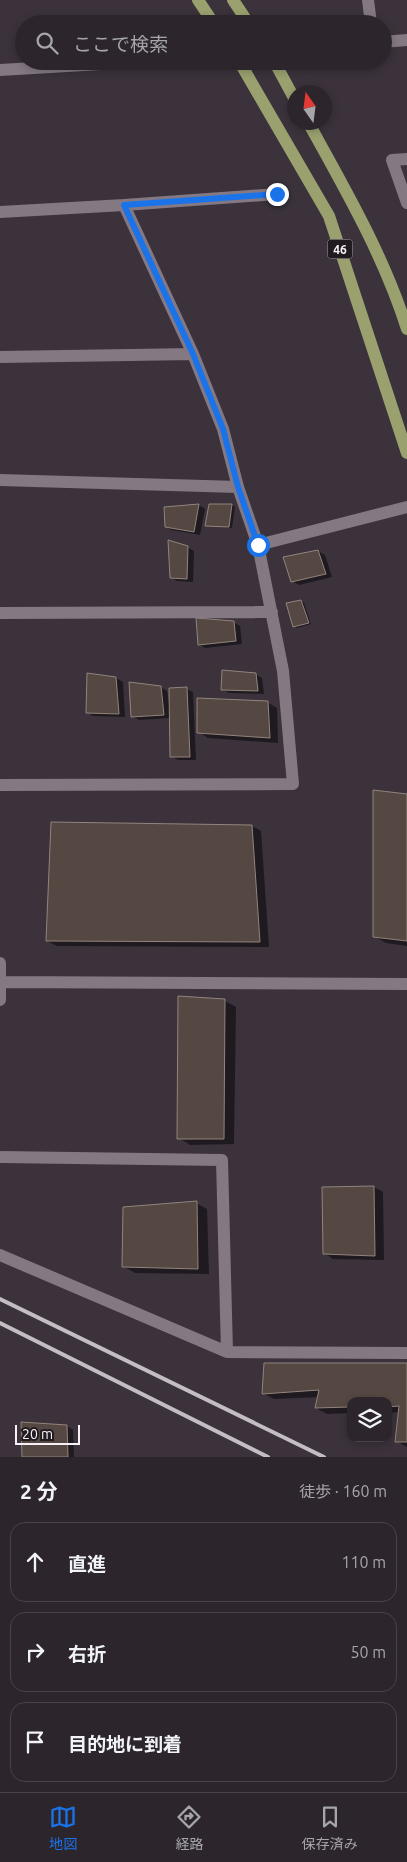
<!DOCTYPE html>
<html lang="ja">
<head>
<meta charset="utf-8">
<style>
  :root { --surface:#2c262c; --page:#383238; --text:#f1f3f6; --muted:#a6a5a9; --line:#484348; --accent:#1a73e8 }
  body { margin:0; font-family:Ubuntu,"Noto Sans JP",sans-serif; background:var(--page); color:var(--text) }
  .controls { position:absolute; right:15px; bottom:15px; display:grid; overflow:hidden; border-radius:10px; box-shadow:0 2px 8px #0003 }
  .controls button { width:45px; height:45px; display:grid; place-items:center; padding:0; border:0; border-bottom:1px solid var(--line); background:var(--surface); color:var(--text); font:25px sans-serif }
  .compass { position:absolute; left:287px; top:85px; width:45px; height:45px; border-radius:50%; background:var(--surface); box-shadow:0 2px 8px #0003; rotate:346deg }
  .scale { position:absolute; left:15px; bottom:12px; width:65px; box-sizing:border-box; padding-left:5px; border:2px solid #f8f2f8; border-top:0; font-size:14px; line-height:18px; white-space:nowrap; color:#f8f2f8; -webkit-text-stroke:4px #201b1f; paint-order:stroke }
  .stop { position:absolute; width:15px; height:15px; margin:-11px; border:4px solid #1a73e8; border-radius:50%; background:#fff }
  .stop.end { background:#1a73e8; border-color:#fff; box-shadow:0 1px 5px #0008 }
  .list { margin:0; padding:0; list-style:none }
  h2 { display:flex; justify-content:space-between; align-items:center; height:65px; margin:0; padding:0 20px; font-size:21px }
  h2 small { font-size:16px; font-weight:400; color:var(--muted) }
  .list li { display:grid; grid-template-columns:32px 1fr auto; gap:15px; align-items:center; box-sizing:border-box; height:80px; margin:0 10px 10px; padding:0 10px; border:1px solid var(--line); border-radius:15px }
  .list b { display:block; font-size:19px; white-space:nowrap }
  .list em { font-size:16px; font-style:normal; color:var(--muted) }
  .icon { flex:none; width:28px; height:28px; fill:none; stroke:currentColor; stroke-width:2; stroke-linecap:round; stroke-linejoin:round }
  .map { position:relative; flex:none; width:407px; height:1457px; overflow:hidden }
  .search { position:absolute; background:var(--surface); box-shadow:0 2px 8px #0003; left:15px; right:15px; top:15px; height:55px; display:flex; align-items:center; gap:12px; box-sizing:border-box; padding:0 18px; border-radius:28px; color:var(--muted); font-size:19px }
  .sheet { height:335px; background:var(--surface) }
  nav { display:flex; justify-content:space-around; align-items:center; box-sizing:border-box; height:70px; border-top:1px solid var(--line); background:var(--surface); font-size:14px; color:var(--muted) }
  nav a { display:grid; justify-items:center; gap:2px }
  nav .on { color:var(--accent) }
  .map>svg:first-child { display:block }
</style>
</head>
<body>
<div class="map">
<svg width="407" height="1457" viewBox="0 0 407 1457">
  <rect width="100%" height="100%" fill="#3b323b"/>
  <path fill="#0007" d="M199,505L205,509L200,535L172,530L166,527Z
    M232,505L235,507L232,528L206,525L210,506Z
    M187,547L194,551L193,582L177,581L171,577Z
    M318,551L325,555L332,577L299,585L292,581Z
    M301,601L304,603L311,624L297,628L294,626Z
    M233,622L240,626L242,644L205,648L199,644Z
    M255,674L262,678L264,694L229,693L223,690Z
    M116,678L123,682L125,717L93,716L87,712Z
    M160,687L167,691L169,704L187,689L193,692L196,760H178L171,756V718L139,720L132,716Z
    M267,702L277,708L278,743L208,738L199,732Z
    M407,795V946L386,943L374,936Z
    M252,826L261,831L269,947L57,946L47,941Z
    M225,1001L236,1007L234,1144L190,1145L179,1138Z
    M374,1187L383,1192L384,1260L333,1259L324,1253Z
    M196,1203L207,1209L209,1274L135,1273L123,1266Z
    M407,1364V1447L396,1441L399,1412L388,1413V1401H351V1413L327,1414L316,1408L319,1397L274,1399L263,1393Z
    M67,1426L73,1430L74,1457H24Z"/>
  <path fill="#554842" stroke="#92847d" d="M199,504L194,532L165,527L164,507Z
    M209,504H232L229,527L205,526Z
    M168,540L188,546L187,579L170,578Z
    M318,550L326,574L291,582L283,557Z
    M301,600L309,623L293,627L286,603Z
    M196,618L234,621L236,641L198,645Z
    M222,670L256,673L258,691L221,690Z
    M87,673L116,677L119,714L86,713Z
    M129,682L161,686L164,715L131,717Z
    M187,687L190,757H170L169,688Z
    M197,698L268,701L270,738L197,733Z
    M373,790L407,794V941L373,937Z
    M51,822L252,825L260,942L46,941Z
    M178,996L225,999L224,1139H177Z
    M374,1186L375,1256L323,1254L322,1187Z
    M197,1201L198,1269L122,1267L123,1207Z
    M264,1363H407V1442H395L399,1406L388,1407V1401H351V1407L315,1408L319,1390L262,1394Z
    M21,1422L67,1425L68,1457H22Z"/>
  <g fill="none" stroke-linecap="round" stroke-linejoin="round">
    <path stroke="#847983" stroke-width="12" d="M368,0L371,24
      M383,42L407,40
      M0,70L151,61
      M407,159L392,160L407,203
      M124,205L277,194
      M0,212L124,205L193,354L223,429L238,487L258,545L283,671L293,784L0,785
      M0,357L193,354
      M0,480L238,487
      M258,545L407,507
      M0,613L272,612
      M0,963V1000
      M0,982L407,984
      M0,1157L222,1160L227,1352
      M0,1255L227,1352L407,1353"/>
    <path stroke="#9aa16f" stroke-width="12" d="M198,0L214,24
      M233,0L249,24
      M239,61L329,216L407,453
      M274,61L294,98
      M308,122C345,189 384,256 407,329"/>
    <path stroke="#c4bdc4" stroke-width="4" d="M0,1299L324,1457
      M0,1323L268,1457"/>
  </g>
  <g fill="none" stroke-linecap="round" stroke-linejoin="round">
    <path stroke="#1a73e8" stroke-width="6" d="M258,545L238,487L223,429L193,354L124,205L277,194"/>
  </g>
  <g text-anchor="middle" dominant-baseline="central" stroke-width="4.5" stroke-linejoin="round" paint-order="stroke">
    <rect fill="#201b1f" stroke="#b7b2b7" stroke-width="1" x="327.5" y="239.5" width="25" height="19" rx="4"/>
    <g font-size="12" font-weight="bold" fill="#f8f2f8">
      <text x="340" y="249">46</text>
    </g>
  </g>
</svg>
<div class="controls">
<button><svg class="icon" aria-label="layers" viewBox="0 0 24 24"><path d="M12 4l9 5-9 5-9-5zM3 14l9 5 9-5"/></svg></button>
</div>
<svg class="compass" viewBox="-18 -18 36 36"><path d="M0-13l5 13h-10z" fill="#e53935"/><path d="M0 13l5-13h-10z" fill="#a6a5a9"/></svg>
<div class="scale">20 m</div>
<div class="stop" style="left:258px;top:545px"></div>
<div class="stop end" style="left:277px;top:194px"></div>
<div class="search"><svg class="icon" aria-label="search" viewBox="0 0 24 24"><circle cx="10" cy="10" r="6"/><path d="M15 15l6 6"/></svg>ここで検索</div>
</div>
<section class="sheet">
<h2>2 分<small>徒歩 · 160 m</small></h2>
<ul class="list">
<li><svg class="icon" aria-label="ahead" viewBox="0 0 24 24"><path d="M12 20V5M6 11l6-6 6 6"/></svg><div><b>直進</b></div><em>110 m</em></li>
<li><svg class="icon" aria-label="right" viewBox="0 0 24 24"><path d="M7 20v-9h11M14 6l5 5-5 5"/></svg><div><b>右折</b></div><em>50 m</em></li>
<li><svg class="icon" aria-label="arrive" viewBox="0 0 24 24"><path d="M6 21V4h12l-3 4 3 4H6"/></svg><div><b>目的地に到着</b></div></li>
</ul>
</section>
<nav>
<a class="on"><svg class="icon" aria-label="map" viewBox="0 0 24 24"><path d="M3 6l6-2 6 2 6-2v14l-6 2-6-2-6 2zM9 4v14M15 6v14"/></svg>地図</a>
<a><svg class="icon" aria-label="directions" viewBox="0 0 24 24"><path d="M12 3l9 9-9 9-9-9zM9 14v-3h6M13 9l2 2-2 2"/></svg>経路</a>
<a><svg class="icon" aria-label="saved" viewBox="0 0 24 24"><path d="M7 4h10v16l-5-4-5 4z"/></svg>保存済み</a>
</nav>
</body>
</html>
